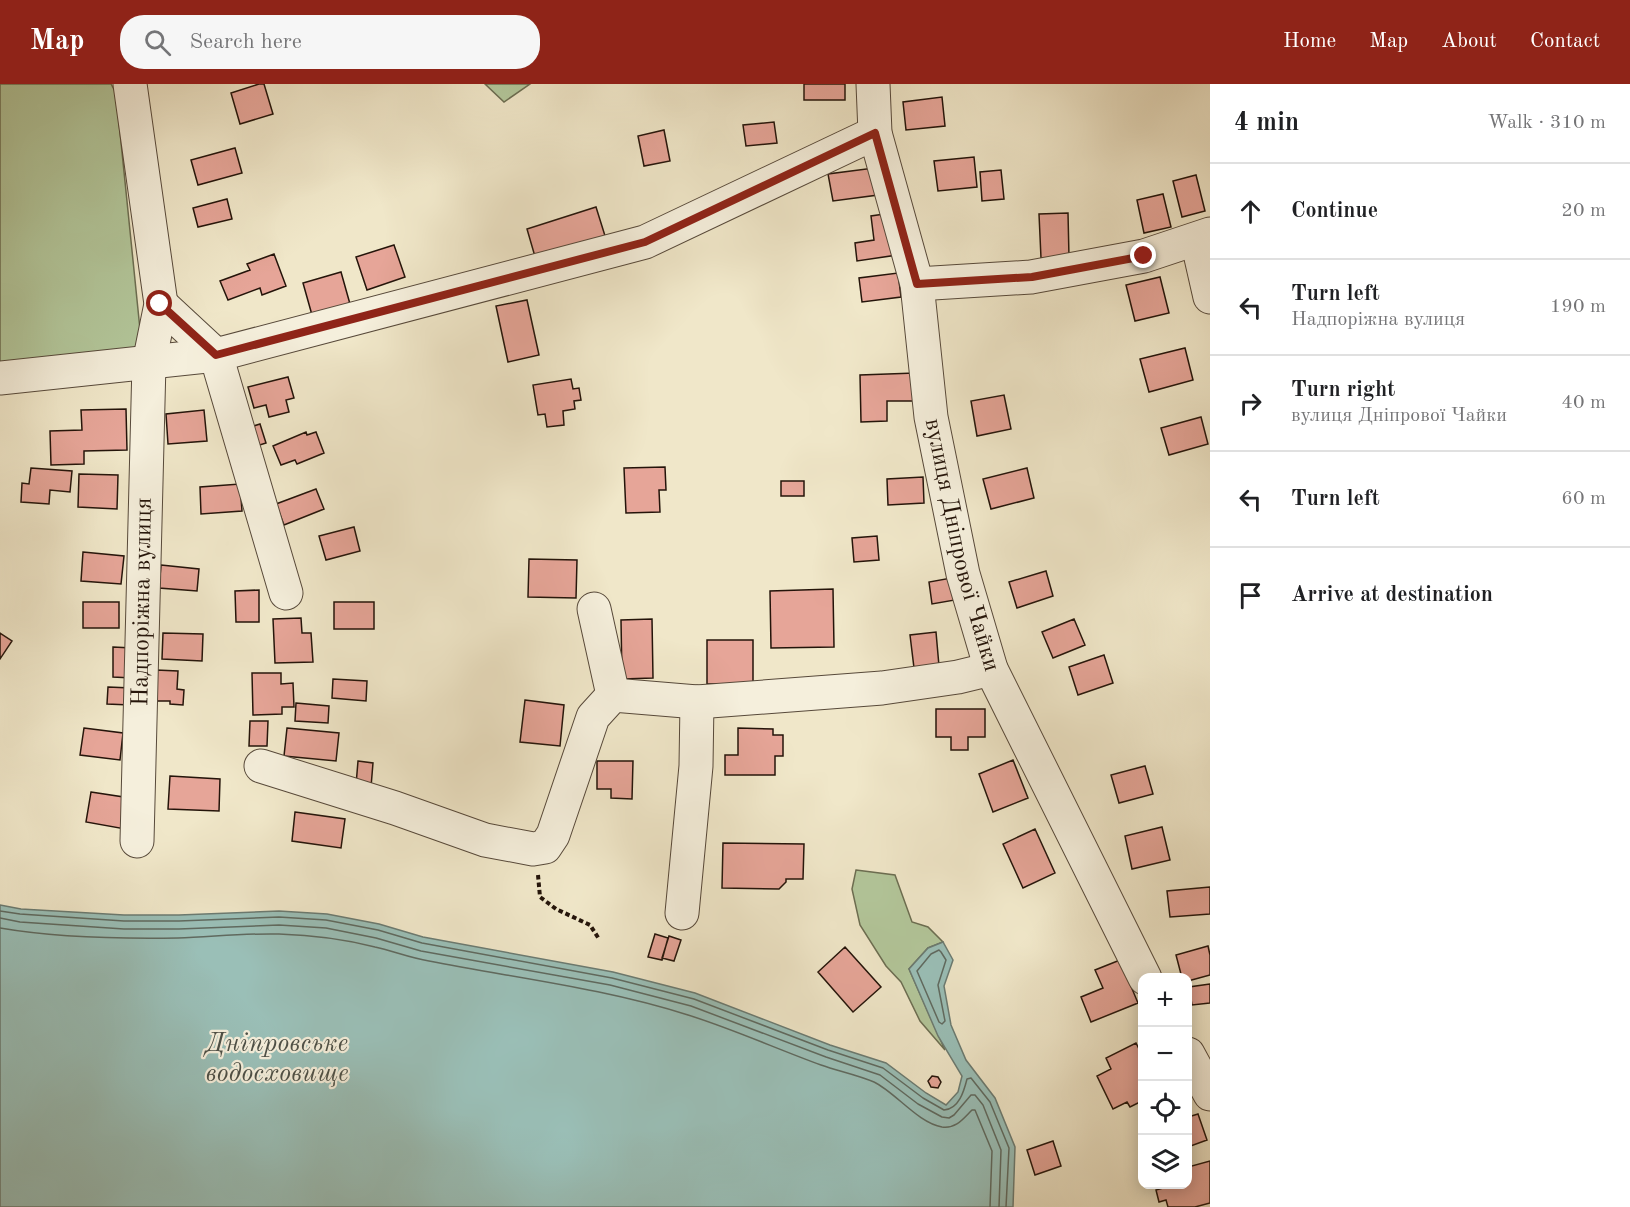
<!DOCTYPE html>
<html lang="en">
<head>
<meta charset="utf-8">
<style>
  :root { --surface:#fff; --page:#f6f6f6; --text:#202124; --muted:#757577; --line:#e0e0e0; --accent:#8f2418 }
  body { margin:0; font-family:"Old Standard TT",serif; background:var(--page); color:var(--text) }
  .controls { position:absolute; right:18px; bottom:18px; display:grid; overflow:hidden; border-radius:12px; box-shadow:0 3px 15px #0003 }
  .controls button { width:54px; height:54px; display:grid; place-items:center; padding:0; border:0; border-bottom:2px solid var(--line); background:var(--surface); color:var(--text); font:30px sans-serif }
  .stop { position:absolute; width:18px; height:18px; margin:-14px; border:4px solid #8f2418; border-radius:50%; background:#fff }
  .stop.end { background:#8f2418; border-color:#fff; box-shadow:0 2px 6px #0008 }
  .list { margin:0; padding:0; list-style:none }
  h2 { display:flex; justify-content:space-between; align-items:center; height:78px; margin:0; padding:0 24px; font-size:26px }
  h2 small { font-size:20px; font-weight:400; color:var(--muted) }
  .list li { display:grid; grid-template-columns:39px 1fr auto; gap:18px; align-items:center; box-sizing:border-box; height:96px; padding:0 24px; border-top:2px solid var(--line) }
  .list b { display:block; font-size:22px; white-space:nowrap }
  .list p { margin:0; font-size:20px; white-space:nowrap; color:var(--muted) }
  .list em { font-size:20px; font-style:normal; color:var(--muted) }
  .icon { flex:none; width:33px; height:33px; fill:none; stroke:currentColor; stroke-width:2; stroke-linecap:round; stroke-linejoin:round }
  .map { position:relative; flex:none; width:1210px; height:1123px; overflow:hidden }
  header { display:flex; align-items:center; gap:36px; box-sizing:border-box; height:84px; padding:0 30px; background:var(--accent); color:#fff }
  header strong { font-size:28px }
  nav { display:flex; gap:33px; margin-inline-start:auto; font-size:21px }
  .search { width:420px; height:54px; background:var(--page); display:flex; align-items:center; gap:15px; box-sizing:border-box; padding:0 21px; border-radius:24px; color:var(--muted); font-size:22px }
  main { display:flex }
  aside { flex:1; background:var(--surface) }
  .map>svg:first-child { display:block }
</style>
</head>
<body>
<header>
<strong>Map</strong>
<div class="search"><svg class="icon" aria-label="search" viewBox="0 0 24 24"><circle cx="10" cy="10" r="6"/><path d="M15 15l6 6"/></svg>Search here</div>
<nav><a>Home</a><a>Map</a><a>About</a><a>Contact</a></nav>
</header>
<main>
<div class="map">
<svg width="1210" height="1123" viewBox="0 0 1210 1123">
  <rect width="100%" height="100%" fill="#f0e7c9"/>
  <filter id="stains"><feTurbulence type="fractalNoise" baseFrequency=".00333" numOctaves="4"/><feColorMatrix values="0 0 0 0 .2 0 0 0 0 .09 0 0 0 0 .02 0 0 0 .5 -.17"/></filter>
  <radialGradient id="worn" r=".72"><stop offset=".6" stop-color="#630" stop-opacity="0"/><stop offset="1" stop-color="#630" stop-opacity=".3"/></radialGradient>
  <path fill="#b3c79b" stroke="#6c6e52" stroke-width="1.5" d="M0,0H111L116,9L142,265L0,285Z
    M485,0H530L504,18Z
    M856,786L895,791L912,838L928,843L943,858L928,864L909,885L945,966L920,937L901,898L886,882L860,841L852,805Z"/>
  <path fill="#9abfb7" stroke="#6b7b72" stroke-width="1.5" d="M0,821L21,825L124,831H179L279,827L327,830L379,840L423,853L613,888L695,909L830,961L886,979L926,1009L946,1021L958,1008L962,992L938,952L909,885L928,864L943,858L953,876L944,902L951,941L966,976L995,1014L1015,1063L1013,1123H0Z"/>
  <g fill="none" stroke-linecap="round" stroke-linejoin="round">
    <path stroke="#5f6a60" stroke-width="1.5" d="M0,827L20,830L124,837H179L279,833L326,836L378,846L422,859L612,894L694,915L828,966L883,984L923,1014L944,1026C959,1025 964,1007 967,995L971,994L990,1018L1009,1064L1006,1123
      M0,834L20,838L124,845H179L279,841L326,844L376,854L421,867L610,901L691,922L826,973L880,991L918,1020L942,1033L949,1034L954,1031L971,1011H975L983,1021L1001,1066L999,1123
      M0,844C58,854 119,855 178,854C211,853 245,849 279,850C311,851 344,855 375,863C393,867 410,874 429,877C515,894 604,904 688,931C733,945 777,965 821,981C838,987 858,991 874,998C895,1008 918,1039 942,1043C956,1045 963,1035 972,1026H975L992,1067L990,1123
      M939,866L941,868L946,876L938,901L945,937L942,940L939,938L917,887L931,870Z"/>
  </g>
  <path fill="#e6a598" stroke="#24140a" stroke-width="1.5" d="M259,0H264L273,30L240,40L231,9Z
    M804,0H845V16H804Z
    M942,13L945,42L906,46L903,18Z
    M774,38L777,59L746,62L743,41Z
    M664,46L670,77L644,82L638,52Z
    M235,64L242,89L198,101L191,76Z
    M974,73L977,103L938,107L934,77Z
    M874,84L878,111L833,117L828,90Z
    M1001,86L1004,115L982,117L980,88Z
    M1196,91L1205,127L1182,133L1173,97Z
    M1163,110L1171,143L1144,149L1137,116Z
    M227,115L232,135L198,143L193,124Z
    M596,123L606,155L536,176L527,145Z
    M891,129L897,171L857,177L855,159L874,156L871,132Z
    M1068,129L1069,173L1041,174L1039,130Z
    M394,161L405,193L367,206L356,173Z
    M274,170L286,202L262,211L260,204L228,216L220,197L250,186L247,180Z
    M341,188L350,220L312,231L303,199Z
    M898,189L901,213L862,218L859,194Z
    M1160,193L1169,229L1135,237L1126,201Z
    M527,216L539,271L508,278L496,222Z
    M1185,264L1193,296L1149,308L1140,275Z
    M915,289V317H887V337L861,338L860,291Z
    M288,293L294,314L286,316L289,328L269,333L266,321L254,324L248,303Z
    M571,295L573,305L579,304L581,316L574,317L575,325L563,327L564,341L547,343L545,330L538,331L533,301Z
    M1004,311L1011,345L977,352L971,317Z
    M126,325L127,366L84,367V380L51,381L50,347L82,346L81,326Z
    M204,326L207,357L168,360L166,330Z
    M1201,333L1208,360L1169,371L1161,344Z
    M260,340L266,359L253,363L247,344Z
    M306,348L307,351L316,348L324,369L297,380L295,376L281,381L273,362Z
    M665,383L666,406H659L660,428L626,429L624,384Z
    M31,384L72,387L70,408L50,406L49,420L21,418L22,399L29,400Z
    M1027,384L1034,414L991,425L983,395Z
    M79,390L118,391L117,425L78,423Z
    M923,393L924,419L888,421L887,395Z
    M781,397H804V412H781Z
    M240,400L242,427L201,430L200,403Z
    M316,405L324,425L284,441L276,420Z
    M354,443L360,467L326,476L319,452Z
    M877,452L879,476L854,478L852,454Z
    M83,468L124,472L121,500L81,497Z
    M529,475L577,476L576,514L528,513Z
    M161,481L199,485L197,507L159,504Z
    M1046,487L1053,512L1017,524L1009,498Z
    M951,494L955,516L932,520L929,498Z
    M833,505L834,563L771,564L770,507Z
    M259,506V538H236L235,507Z
    M83,518H119V544H83Z
    M334,518H374V545H334Z
    M301,534L302,549H311L313,578L275,579L273,535Z
    M652,535L653,594L622,595L621,536Z
    M1074,535L1085,561L1053,574L1042,548Z
    M936,548L939,582L914,584L910,551Z
    M0,549L12,557L0,575Z
    M163,549L203,550L202,577L162,575Z
    M707,556H753V600H707Z
    M113,563L132,564V594L113,593Z
    M1104,571L1113,599L1078,611L1069,583Z
    M156,586L178,587L177,605L184,606L183,621L170,620V617H155Z
    M252,589H281V600L293,599L294,623H282V630L253,631Z
    M333,595L367,597L366,617L332,614Z
    M108,603L131,604L130,621L107,620Z
    M525,616L564,621L560,662L520,658Z
    M296,619L329,622L328,639L295,637Z
    M936,625H985V653H968V666H951V653H936Z
    M250,637H268L267,662H249Z
    M84,644L123,649L120,676L80,671Z
    M287,644L339,649L336,677L284,672Z
    M738,644L773,645V651H783V672H775V691H725V671H738Z
    M1013,676L1028,714L993,728L979,690Z
    M358,677L373,679L371,703L356,701Z
    M597,677H633L632,715L611,714V705H597Z
    M1145,682L1153,710L1119,719L1111,691Z
    M170,692L220,695L219,727L168,725Z
    M91,708L130,714L125,745L86,738Z
    M295,728L345,735L341,764L292,757Z
    M1162,743L1170,776L1132,785L1125,752Z
    M1035,745L1055,789L1023,804L1003,760Z
    M723,759L804,760L803,795H786V798L779,805L722,804Z
    M1210,803V830L1170,833L1167,807Z
    M655,850L668,854L662,876L648,873Z
    M669,852L681,856L674,877L662,874Z
    M1208,862L1210,871V891L1188,897V894H1182L1176,871Z
    M845,863L881,903L853,928L818,888Z
    M1120,876L1138,919L1091,938L1081,913L1103,904L1095,886Z
    M1210,900V919L1192,921L1189,903Z
    M1136,959L1142,971V1017L1130,1023L1127,1018L1113,1025L1097,992L1111,985L1106,974Z
    M932,992L938,993L941,998L938,1004L931,1003L928,997Z
    M1198,1030L1207,1056L1188,1063V1033Z
    M1053,1057L1061,1082L1035,1091L1027,1066Z
    M1210,1077V1119L1195,1123H1168L1166,1116L1159,1118L1156,1106L1170,1102L1169,1100H1188V1083Z"/>
  <g fill="none" stroke-linecap="round" stroke-linejoin="round">
    <defs>
      <g id="minor">
        <path d="M130,0L161,220L149,279L137,757"/>
        <path id="s1" d="M873,0L875,49L917,200L931,333L963,490L991,585L1145,894"/>
        <path d="M1197,156L1210,213"/>
        <path d="M917,200L1031,193L1144,172L1210,150"/>
        <path d="M161,220L216,271"/>
        <path d="M216,271L286,509"/>
        <path d="M0,294L216,271L645,158L875,49"/>
        <path d="M594,525L613,611"/>
        <path d="M261,682L395,724L485,756L533,765L545,763L553,751L593,633L613,611L697,618L882,604L958,593L991,585"/>
        <path d="M682,829L696,682L697,618"/>
        <path d="M1188,970L1210,1010"/>
      </g>
    </defs>
    <use href="#minor" stroke="#57493a" stroke-width="35"/>
    <path stroke="#24140a" stroke-width="4" stroke-dasharray="4.5 3" stroke-linecap="butt" d="M538,791L540,813L556,825L590,841L599,855"/>
    <use href="#minor" stroke="#f5efdc" stroke-width="33"/>
  </g>
  <g fill="none" stroke-linecap="round" stroke-linejoin="round">
    <path stroke="#8f2418" stroke-width="8" d="M160,220L216,271L645,158L875,49L917,200L1032,193L1144,172"/>
  </g>
  <g text-anchor="middle" dominant-baseline="central" stroke-width="4.5" stroke-linejoin="round" paint-order="stroke">
    <g font-size="24" fill="#24140a" stroke="#f5efdc">
      <text stroke="none"><textPath href="#s1" startOffset="471">вулиця Дніпрової Чайки</textPath></text>
      <text transform="translate(143 518) rotate(-89)">Надпоріжна вулиця</text>
    </g>
    <g font-size="26" font-style="italic" fill="#4d5047" stroke="#f5efdc">
      <text x="277" y="960">Дніпровське<tspan x="277" dy="30">водосховище</tspan></text>
    </g>
  </g>
  <rect width="100%" height="100%" filter="url(#stains)"/>
  <rect width="100%" height="100%" fill="url(#worn)"/>
</svg>
<div class="controls">
<button>+</button>
<button>−</button>
<button><svg class="icon" aria-label="locate" viewBox="0 0 24 24"><circle cx="12" cy="12" r="6"/><path d="M12 2v4M12 18v4M2 12h4M18 12h4"/></svg></button>
<button><svg class="icon" aria-label="layers" viewBox="0 0 24 24"><path d="M12 4l9 5-9 5-9-5zM3 14l9 5 9-5"/></svg></button>
</div>
<div class="stop" style="left:160px;top:220px"></div>
<div class="stop end" style="left:1144px;top:172px"></div>
</div>
<aside>
<h2>4 min<small>Walk · 310 m</small></h2>
<ul class="list">
<li><svg class="icon" aria-label="ahead" viewBox="0 0 24 24"><path d="M12 20V5M6 11l6-6 6 6"/></svg><div><b>Continue</b></div><em>20 m</em></li>
<li><svg class="icon" aria-label="left" viewBox="0 0 24 24"><path d="M17 20v-9H6M10 6l-5 5 5 5"/></svg><div><b>Turn left</b><p>Надпоріжна вулиця</p></div><em>190 m</em></li>
<li><svg class="icon" aria-label="right" viewBox="0 0 24 24"><path d="M7 20v-9h11M14 6l5 5-5 5"/></svg><div><b>Turn right</b><p>вулиця Дніпрової Чайки</p></div><em>40 m</em></li>
<li><svg class="icon" aria-label="left" viewBox="0 0 24 24"><path d="M17 20v-9H6M10 6l-5 5 5 5"/></svg><div><b>Turn left</b></div><em>60 m</em></li>
<li><svg class="icon" aria-label="arrive" viewBox="0 0 24 24"><path d="M6 21V4h12l-3 4 3 4H6"/></svg><div><b>Arrive at destination</b></div></li>
</ul>
</aside>
</main>
</body>
</html>
